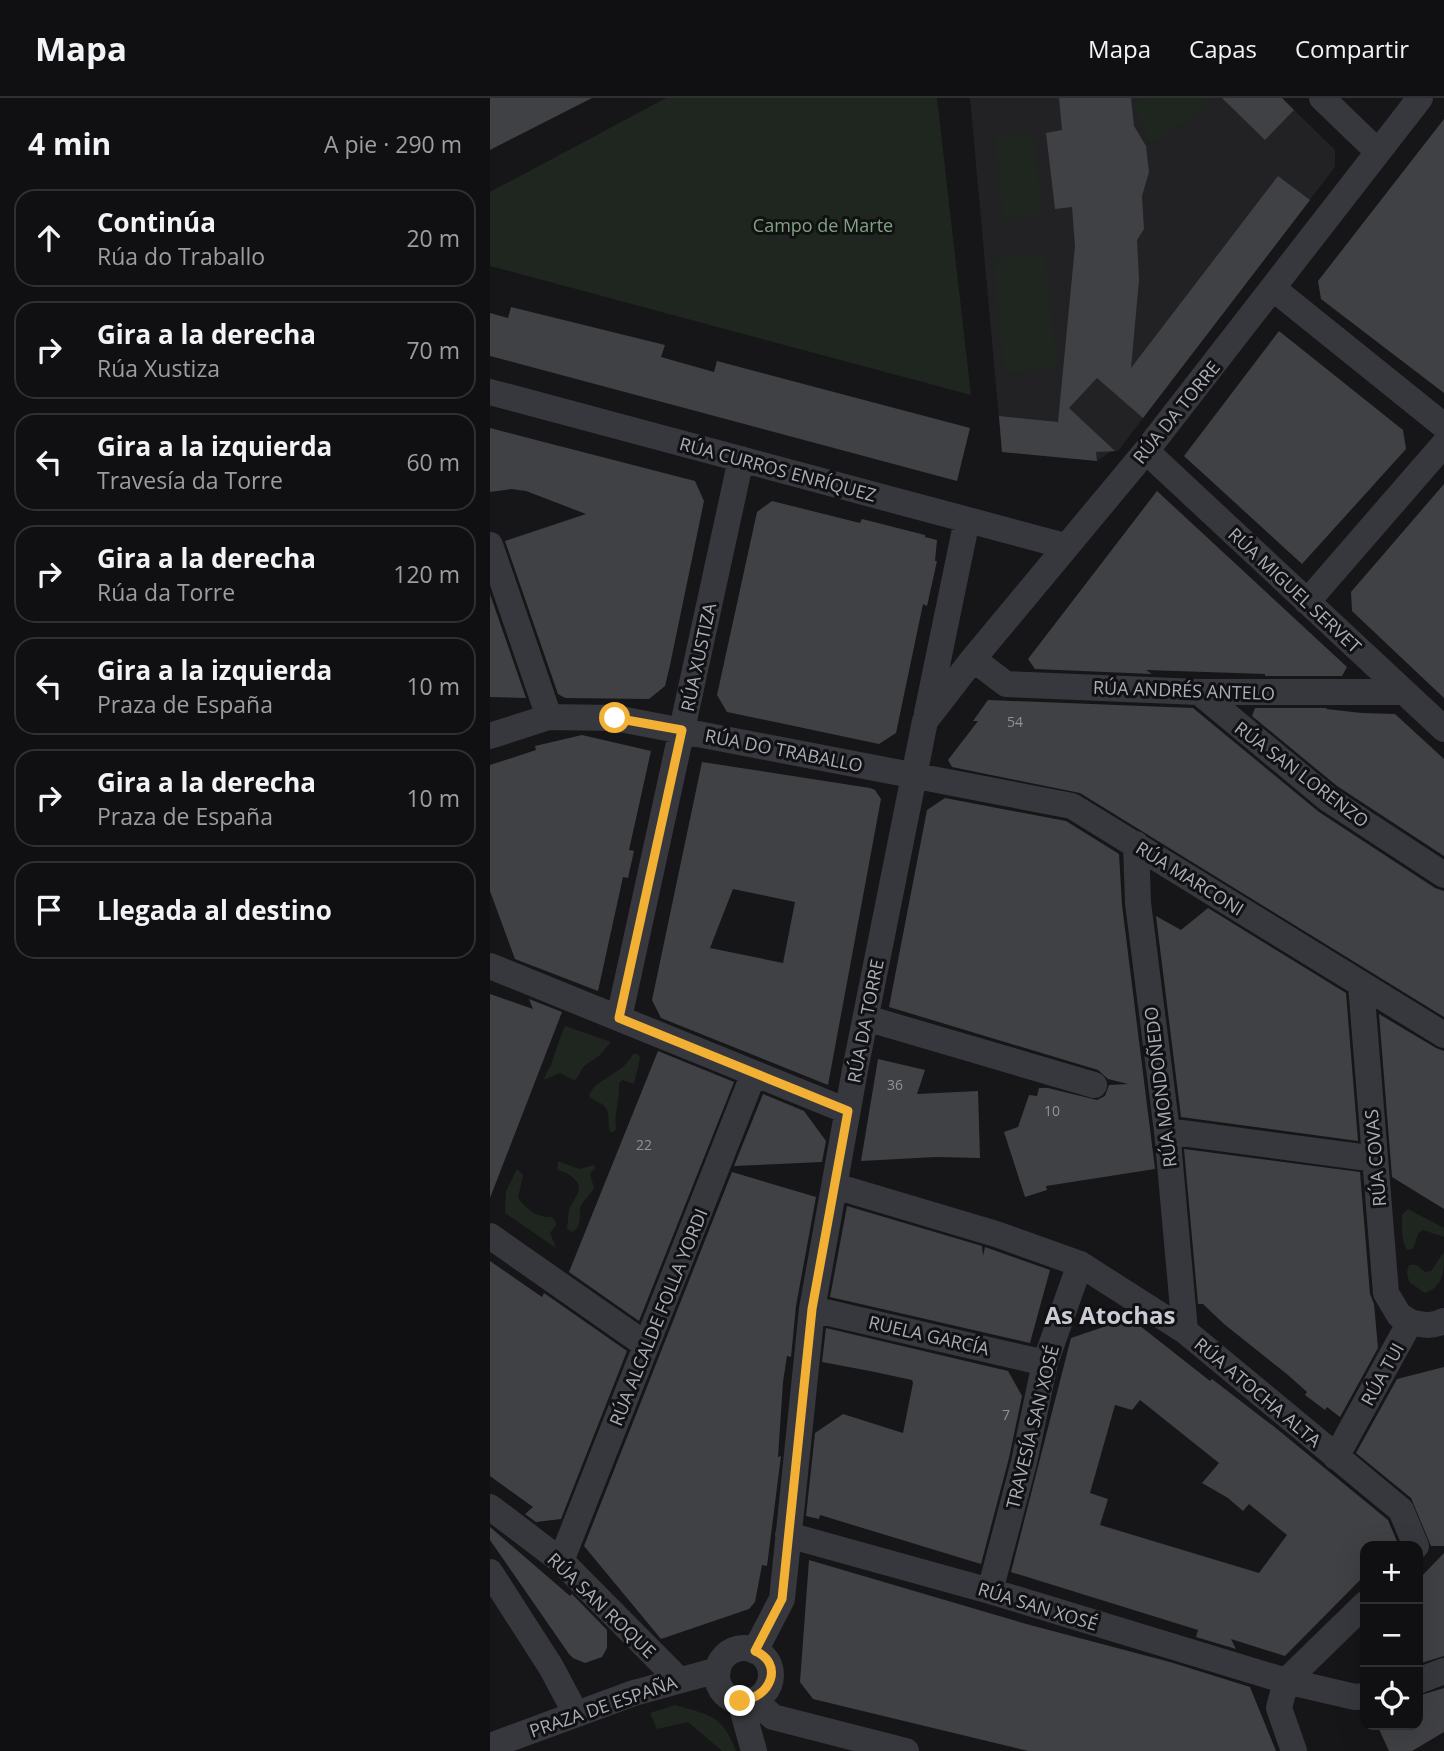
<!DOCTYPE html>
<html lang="es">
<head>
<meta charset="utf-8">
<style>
  :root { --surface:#101012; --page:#1e1e20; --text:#f1f3f6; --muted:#9c9d9f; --line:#303032 }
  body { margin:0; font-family:"Open Sans",sans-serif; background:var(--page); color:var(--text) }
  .controls { position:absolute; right:21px; bottom:21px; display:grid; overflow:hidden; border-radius:14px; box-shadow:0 7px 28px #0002 }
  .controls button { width:63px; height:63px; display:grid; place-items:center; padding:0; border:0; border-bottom:2px solid var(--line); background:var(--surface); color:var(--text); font:35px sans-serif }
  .stop { position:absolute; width:21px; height:21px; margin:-16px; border:5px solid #f2b134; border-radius:50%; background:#fff }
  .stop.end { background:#f2b134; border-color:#fff; box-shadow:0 2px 7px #0008 }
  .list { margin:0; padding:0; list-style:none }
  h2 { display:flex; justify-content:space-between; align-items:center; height:91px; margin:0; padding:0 28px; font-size:30px }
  h2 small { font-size:23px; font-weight:400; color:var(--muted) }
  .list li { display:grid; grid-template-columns:46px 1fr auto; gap:21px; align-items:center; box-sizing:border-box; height:98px; margin:0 14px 14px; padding:0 14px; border:2px solid var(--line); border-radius:21px }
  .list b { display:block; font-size:26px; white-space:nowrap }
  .list p { margin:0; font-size:23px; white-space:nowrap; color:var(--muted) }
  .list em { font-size:23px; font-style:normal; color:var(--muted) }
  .icon { flex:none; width:38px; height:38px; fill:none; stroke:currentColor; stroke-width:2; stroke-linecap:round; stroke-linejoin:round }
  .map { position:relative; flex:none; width:954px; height:1653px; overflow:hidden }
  header { display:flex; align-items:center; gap:42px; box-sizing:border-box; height:98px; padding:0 35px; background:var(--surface); border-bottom:2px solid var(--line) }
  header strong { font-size:33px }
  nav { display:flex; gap:38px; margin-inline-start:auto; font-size:24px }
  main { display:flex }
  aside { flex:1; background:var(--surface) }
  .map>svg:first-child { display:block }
</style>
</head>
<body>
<header>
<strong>Mapa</strong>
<nav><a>Mapa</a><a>Capas</a><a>Compartir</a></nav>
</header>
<main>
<aside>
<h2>4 min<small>A pie · 290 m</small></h2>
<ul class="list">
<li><svg class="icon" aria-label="ahead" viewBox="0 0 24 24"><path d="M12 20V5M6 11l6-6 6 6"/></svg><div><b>Continúa</b><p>Rúa do Traballo</p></div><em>20 m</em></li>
<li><svg class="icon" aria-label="right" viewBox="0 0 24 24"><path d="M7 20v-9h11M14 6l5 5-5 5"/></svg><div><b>Gira a la derecha</b><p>Rúa Xustiza</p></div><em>70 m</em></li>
<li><svg class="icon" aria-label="left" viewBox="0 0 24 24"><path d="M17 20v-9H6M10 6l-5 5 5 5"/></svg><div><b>Gira a la izquierda</b><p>Travesía da Torre</p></div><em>60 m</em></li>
<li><svg class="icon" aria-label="right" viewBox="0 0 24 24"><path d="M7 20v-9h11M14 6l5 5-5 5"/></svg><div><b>Gira a la derecha</b><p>Rúa da Torre</p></div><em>120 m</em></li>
<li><svg class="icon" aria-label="left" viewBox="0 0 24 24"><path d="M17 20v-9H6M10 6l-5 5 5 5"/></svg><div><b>Gira a la izquierda</b><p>Praza de España</p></div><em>10 m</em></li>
<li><svg class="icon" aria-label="right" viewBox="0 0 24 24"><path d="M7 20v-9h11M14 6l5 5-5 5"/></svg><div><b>Gira a la derecha</b><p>Praza de España</p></div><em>10 m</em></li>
<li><svg class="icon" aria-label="arrive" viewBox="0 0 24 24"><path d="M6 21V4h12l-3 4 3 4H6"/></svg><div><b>Llegada al destino</b></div></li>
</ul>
</aside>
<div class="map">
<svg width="954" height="1653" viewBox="0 0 954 1653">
  <rect width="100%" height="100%" fill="#161618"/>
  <path fill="#222225" d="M480,0H792L845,52V69L628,353L620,354L607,363L512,354Z"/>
  <path fill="#1e261f" d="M176,0H447L481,297L0,168V94Z
    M650,0H709L718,8L661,46L644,7Z
    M544,36L552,116L513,119L505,39Z
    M555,155L567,270L514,275L503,160Z
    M75,928L121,944L110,957L94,968L85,983L70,975L54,982C57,972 61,969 63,961C67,949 70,939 75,928Z
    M143,956H148L150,960L144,986L133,982L129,985C130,1001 124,1015 126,1031L123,1034H120C117,1026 121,1016 115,1009C110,1003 104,1004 99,998C106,979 133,977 143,956Z
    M68,1063L89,1071L104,1067L105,1070L100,1076L104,1090C101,1096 96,1100 92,1106C87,1116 94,1126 83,1134L77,1131L79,1111L88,1095L89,1087C83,1078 77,1074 67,1072Z
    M27,1071L33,1077L28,1100C36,1111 47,1120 62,1119L67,1126L60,1135L66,1150L15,1115L16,1093Z
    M918,1111L954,1130V1139L933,1132L928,1136L923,1151L917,1152C911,1143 912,1128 912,1117Z
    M954,1154C954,1172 954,1189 935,1195L919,1184L917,1174L919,1167H927L935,1174L941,1173Z
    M185,1607C219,1617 232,1616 246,1653H232L198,1624L167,1631L160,1615Z"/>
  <path fill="#404145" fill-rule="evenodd" d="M0,0H102L0,52Z
    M569,0H641L644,28L656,48L659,74L652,98L654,131L647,142L649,182L641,270L788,78L820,102L653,320L607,280L579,310L625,353L606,354L607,363L512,354L509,318L568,324L585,148L582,109L565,111L556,35L572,32Z
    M732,0H792L804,12L775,42Z
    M954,21V295L831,201L828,183Z
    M21,209L175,247L171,259L224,274L227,263L480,330L467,383L0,258V215L18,220Z
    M789,233L913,332L916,351L812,466L694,358Z
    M0,330L205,383L214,403L180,567L175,588L159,601L75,600L68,596L15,443L96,416L36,393L21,391L0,394Z
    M954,386V600L862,513L861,494Z
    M667,393L857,569L852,578H775V576L656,572L662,576L545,571L538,561Z
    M282,403L370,425L372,421L435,437V439L447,442L445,463H447L437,508L433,506L406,635L389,646L237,614L227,597L267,414Z
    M0,496L36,600L0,599Z
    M498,602L703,610L829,714L945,790L954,793V919L590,695L462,669L458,662L488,623H483Z
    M765,610H837L836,611L872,615L905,616L954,661V758L847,688L762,618Z
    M92,637L161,653L139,752L144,753L138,780L133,779L108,893L25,861L0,793V667L46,652L45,648Z
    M212,664L380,690L385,692L391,701L338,987L171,920L162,902ZM243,791L305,804L293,865L220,850Z
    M455,700L576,723L629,756L632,807L665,1071L556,1088L557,1092L535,1099L514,1034L528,1029L539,997L547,998L549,990H558L607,1002L615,998L619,987L638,986L618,981L608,972L399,909L437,712Z
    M718,810L856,895L868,1043L691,1019L666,818L691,832Z
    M0,896L43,911L39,901L72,914L0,1100Z
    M889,916L946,950L954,953V1111L902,1079Z
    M168,953L244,984L149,1223L79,1174Z
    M388,961L435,972L427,996L488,993L490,1060L446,1059L371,1063Z
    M273,996L314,1013L336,1043L332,1064L244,1068Z
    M694,1051L870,1074L880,1196L884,1206L888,1250L850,1319L837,1309L835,1312L815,1297L817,1294L798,1277L734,1226L713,1206H708Z
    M242,1074L326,1099L306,1208L301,1259L297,1258L293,1284L288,1359L291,1358L277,1468L272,1467L265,1504L259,1511L171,1541L94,1448Z
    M357,1108L492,1148L493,1158L495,1149L560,1172L540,1245L340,1199Z
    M0,1163L52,1199L54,1195L137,1253L71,1421L46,1424L35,1416L43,1409L0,1378Z
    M640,1220L720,1283L722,1281L787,1331L898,1422L909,1448H875V1477L795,1558L741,1541L746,1551L706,1539L708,1532L521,1474L581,1240ZM650,1302L729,1365L712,1385L738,1400L753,1413L759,1406L797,1437L769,1475L610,1427L618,1401L600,1395L625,1307L642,1312Z
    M336,1230L518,1273L532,1298L519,1360L491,1466L330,1417L329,1421L316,1418L325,1335L353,1316L413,1335L423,1285L422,1282L380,1273L332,1264Z
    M954,1269V1448H941L921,1400L866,1355L907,1281Z
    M0,1429L80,1498L82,1496L117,1532V1550L112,1559L95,1565L83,1560L79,1556L0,1442Z
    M954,1455V1558L928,1566V1482Z
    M319,1462L540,1527L680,1564L760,1589L786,1653H538L323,1601L310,1584Z
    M954,1590V1634L922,1653H899L887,1627H928V1598Z"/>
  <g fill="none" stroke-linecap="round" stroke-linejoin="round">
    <path stroke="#37383d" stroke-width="26" d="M832,0L887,53
      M784,191L954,328
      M0,294L575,448
      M656,353L954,631
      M0,447L59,619
      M817,504L954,346
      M483,561L516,586L709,594H914
      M709,594L838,701L954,777
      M437,615L477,422
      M0,638L59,619L125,620L582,708L954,937
      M646,746L648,805L677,1033L695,1233
      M0,868L357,1013
      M871,887L896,1195L909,1217L920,1224
      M129,920L251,361
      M376,920L604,987
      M677,1033L871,1059
      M345,1088L506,1136L590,1166L695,1233L911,1412L926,1448
      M0,1138L156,1247
      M322,1211L555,1265
      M846,1359L920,1224C932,1227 942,1229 954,1223
      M0,1409L71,1463L188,1581
      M298,1437L500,1493L796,1583L865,1599L875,1598
      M71,1463L264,975
      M0,1474L61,1569L86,1616
      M500,1493L534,1364L555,1265L590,1166
      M227 1577a27 27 0 1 1 54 0a27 27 0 1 1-54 0Z
      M265,1553L292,1501L322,1211L365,972L435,623L483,561L656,353L930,0
      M796,1583L875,1506
      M796,1583L789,1610L804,1653
      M928,1583L954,1573
      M264,1602L283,1619L416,1653
      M250,1603L264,1653
      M0,1648L144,1595L228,1572"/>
  </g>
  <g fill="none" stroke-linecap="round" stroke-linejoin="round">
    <path stroke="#f2b134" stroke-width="9" d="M125,620L192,632L129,920L358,1013L322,1211L292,1501L265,1553C294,1565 282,1600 250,1603"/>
  </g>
  <g text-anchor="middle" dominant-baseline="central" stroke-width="6" stroke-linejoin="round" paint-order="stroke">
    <g font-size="14" fill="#8e929b">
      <text x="525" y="623">54</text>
      <text x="405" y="986">36</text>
      <text x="562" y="1012">10</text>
      <text x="154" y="1046">22</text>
      <text x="516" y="1316">7</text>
    </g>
    <g font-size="18" fill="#7fa381" stroke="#111113">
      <text x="333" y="127">Campo de Marte</text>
    </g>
    <g font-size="18" fill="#a8adb8" stroke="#111113">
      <text transform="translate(686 314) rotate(-51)">RÚA DA TORRE</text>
      <text transform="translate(288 371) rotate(15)">RÚA CURROS ENRÍQUEZ</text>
      <text transform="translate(805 492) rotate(43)">RÚA MIGUEL SERVET</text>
      <text transform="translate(208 559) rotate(-78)">RÚA XUSTIZA</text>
      <text transform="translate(694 592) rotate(2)">RÚA ANDRÉS ANTELO</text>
      <text transform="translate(294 652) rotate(11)">RÚA DO TRABALLO</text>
      <text transform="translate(812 676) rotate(37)">RÚA SAN LORENZO</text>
      <text transform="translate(700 780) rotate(32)">RÚA MARCONI</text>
      <text transform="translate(375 923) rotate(-79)">RÚA DA TORRE</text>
      <text transform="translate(670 989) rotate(-97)">RÚA MONDOÑEDO</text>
      <text transform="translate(885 1060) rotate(-95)">RÚA COVAS</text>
      <text transform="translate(168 1219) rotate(-68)">RÚA ALCALDE FOLLA YORDI</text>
      <text transform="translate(439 1237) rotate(13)">RUELA GARCÍA</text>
      <text transform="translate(892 1276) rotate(-61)">RÚA TUI</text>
      <text transform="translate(768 1294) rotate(40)">RÚA ATOCHA ALTA</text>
      <text transform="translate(542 1329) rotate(-76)">TRAVESÍA SAN XOSÉ</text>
      <text transform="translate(112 1507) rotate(44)">RÚA SAN ROQUE</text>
      <text transform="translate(548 1508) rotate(17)">RÚA SAN XOSÉ</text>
      <text transform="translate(113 1608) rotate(-19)">PRAZA DE ESPAÑA</text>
    </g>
    <g font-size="24" font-weight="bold" fill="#c9ccd4" stroke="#111113">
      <text x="620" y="1216">As Atochas</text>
    </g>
  </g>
</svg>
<div class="controls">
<button>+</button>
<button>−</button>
<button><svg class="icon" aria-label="locate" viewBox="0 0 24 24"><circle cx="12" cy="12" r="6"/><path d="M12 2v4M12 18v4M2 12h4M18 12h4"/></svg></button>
</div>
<div class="stop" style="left:125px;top:620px"></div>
<div class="stop end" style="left:250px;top:1603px"></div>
</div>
</main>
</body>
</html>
